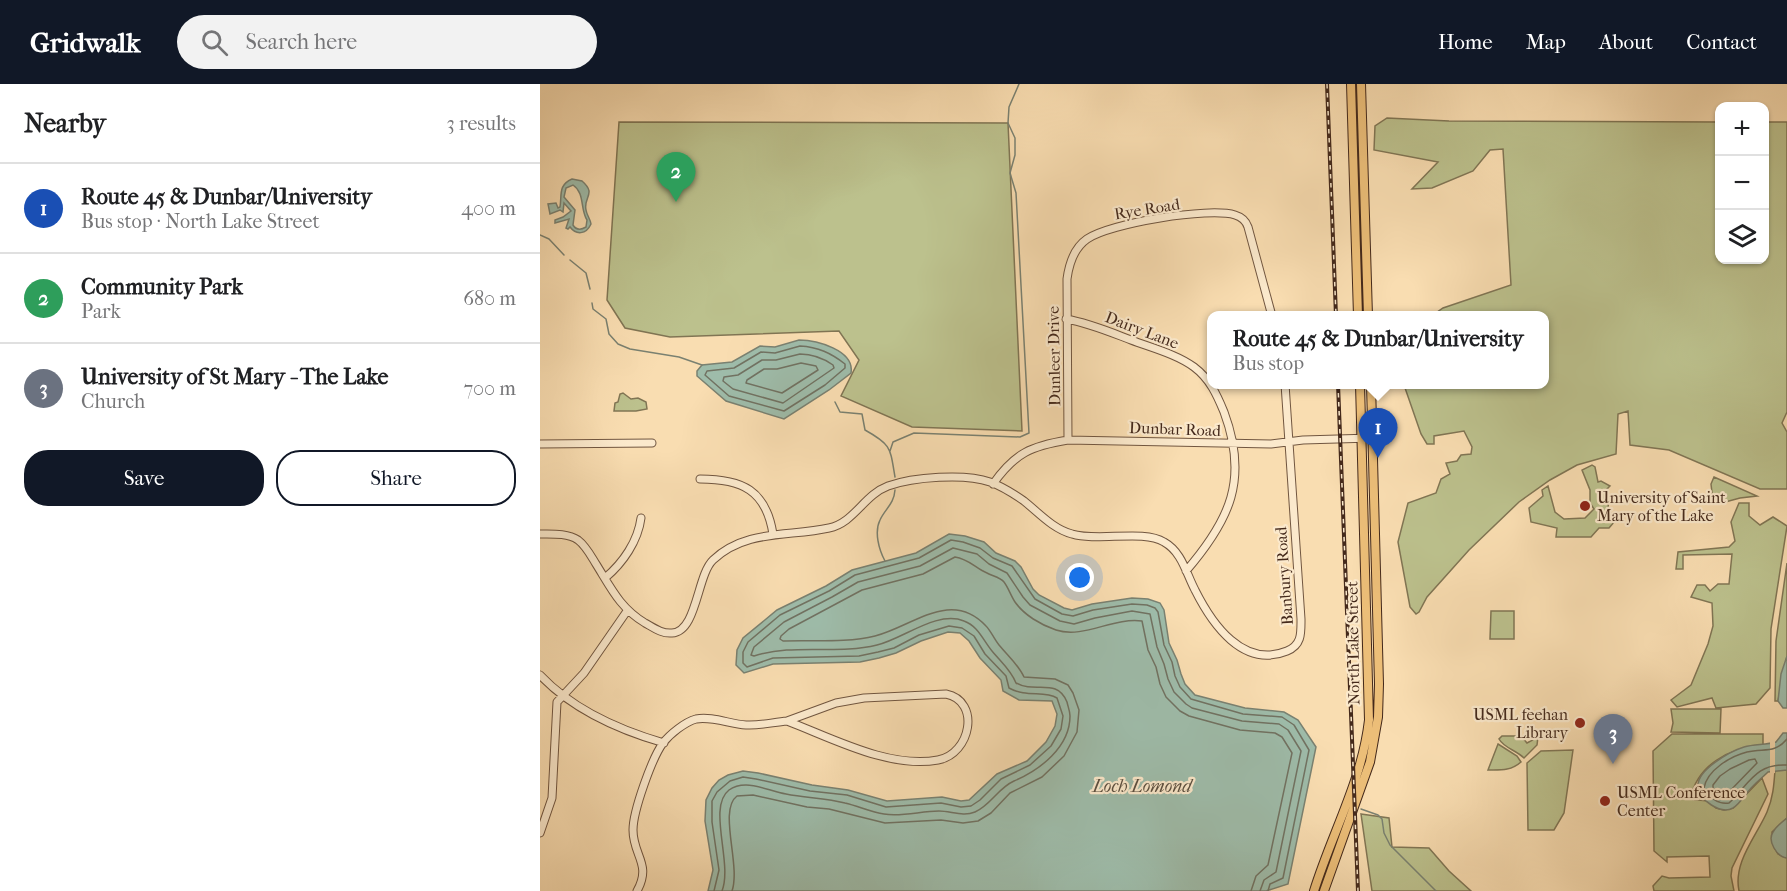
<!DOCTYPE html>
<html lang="en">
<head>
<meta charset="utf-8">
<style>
  :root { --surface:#fff; --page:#f2f2f2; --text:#202124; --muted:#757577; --line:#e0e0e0; --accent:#111827 }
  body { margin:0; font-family:"IM FELL French Canon",serif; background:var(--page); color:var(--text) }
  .controls { position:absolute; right:18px; top:18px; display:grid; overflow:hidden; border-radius:12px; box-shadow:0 2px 4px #0004 }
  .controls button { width:54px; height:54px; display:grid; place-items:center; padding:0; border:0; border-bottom:2px solid var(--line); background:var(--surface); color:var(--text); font:30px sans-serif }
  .you { position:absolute; left:540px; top:494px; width:21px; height:21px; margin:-15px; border:4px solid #fff; border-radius:50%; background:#1a73e8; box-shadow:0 0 0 9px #1a73e833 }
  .badge { display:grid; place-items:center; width:39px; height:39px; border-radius:50%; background:var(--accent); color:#fff; font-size:20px; font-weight:700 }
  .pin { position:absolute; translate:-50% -50px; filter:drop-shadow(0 2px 3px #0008) }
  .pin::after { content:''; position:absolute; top:32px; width:21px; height:18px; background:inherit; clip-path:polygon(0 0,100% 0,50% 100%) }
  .popup { position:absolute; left:667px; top:227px; width:342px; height:78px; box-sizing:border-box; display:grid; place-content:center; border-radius:12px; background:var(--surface); filter:drop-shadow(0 2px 4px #0005); font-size:20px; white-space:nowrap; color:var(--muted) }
  .popup b { font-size:22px; color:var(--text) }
  .popup::after { content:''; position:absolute; left:50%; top:100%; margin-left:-12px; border:12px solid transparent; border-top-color:var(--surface) }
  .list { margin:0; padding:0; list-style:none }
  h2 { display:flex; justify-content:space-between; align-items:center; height:78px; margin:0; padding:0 24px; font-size:26px }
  h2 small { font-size:20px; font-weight:400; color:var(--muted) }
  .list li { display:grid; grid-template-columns:39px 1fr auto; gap:18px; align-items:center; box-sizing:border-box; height:90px; padding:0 24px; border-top:2px solid var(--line) }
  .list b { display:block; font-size:22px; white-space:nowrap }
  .list p { margin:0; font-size:20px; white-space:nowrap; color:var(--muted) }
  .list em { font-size:20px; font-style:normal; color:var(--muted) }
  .actions { display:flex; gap:12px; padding:18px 24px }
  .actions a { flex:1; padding:14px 0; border:2px solid var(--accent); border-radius:24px; text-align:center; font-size:21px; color:var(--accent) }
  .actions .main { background:var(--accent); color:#fff }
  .icon { flex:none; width:33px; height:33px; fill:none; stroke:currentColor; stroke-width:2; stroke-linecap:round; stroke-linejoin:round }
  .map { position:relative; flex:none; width:1247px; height:807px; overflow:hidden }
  header { display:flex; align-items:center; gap:36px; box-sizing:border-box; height:84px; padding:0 30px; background:var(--accent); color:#fff }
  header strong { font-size:28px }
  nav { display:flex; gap:33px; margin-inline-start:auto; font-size:21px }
  .search { width:420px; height:54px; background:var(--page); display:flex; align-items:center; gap:15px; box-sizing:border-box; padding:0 21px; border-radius:33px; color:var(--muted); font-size:22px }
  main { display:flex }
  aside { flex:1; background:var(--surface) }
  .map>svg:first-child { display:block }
</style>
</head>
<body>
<header>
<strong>Gridwalk</strong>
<div class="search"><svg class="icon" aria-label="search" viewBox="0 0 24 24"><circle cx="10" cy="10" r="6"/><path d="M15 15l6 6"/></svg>Search here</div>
<nav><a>Home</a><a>Map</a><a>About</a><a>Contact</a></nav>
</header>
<main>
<aside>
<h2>Nearby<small>3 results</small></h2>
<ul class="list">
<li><span class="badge" style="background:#1a4fb4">1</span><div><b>Route 45 &amp; Dunbar/University</b><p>Bus stop · North Lake Street</p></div><em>400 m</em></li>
<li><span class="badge" style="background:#2e9e5b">2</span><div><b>Community Park</b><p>Park</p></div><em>680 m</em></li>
<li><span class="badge" style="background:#6b7280">3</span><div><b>University of St Mary - The Lake</b><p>Church</p></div><em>700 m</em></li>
</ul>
<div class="actions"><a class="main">Save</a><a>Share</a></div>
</aside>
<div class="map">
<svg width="1247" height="807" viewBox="0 0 1247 807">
  <rect width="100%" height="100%" fill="#f9ddb1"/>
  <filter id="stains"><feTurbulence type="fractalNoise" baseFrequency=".00333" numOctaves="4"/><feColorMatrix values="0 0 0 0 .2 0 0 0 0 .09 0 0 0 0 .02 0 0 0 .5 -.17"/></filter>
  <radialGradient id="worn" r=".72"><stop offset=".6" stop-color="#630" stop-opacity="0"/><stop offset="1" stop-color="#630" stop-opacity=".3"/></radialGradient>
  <path fill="#bcc18d" stroke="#807554" stroke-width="1.5" d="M847,34L909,37L1179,38L1180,176H1224L1225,38H1247V328L1242,339L1247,348V405H1220L1129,366L1090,361L1088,327L1078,330L1076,370L1037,381L1010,396L979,418L929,466L887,513L879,528L876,530L870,523L858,458L868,419L896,409L901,395L910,390L906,379L917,377L921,371L931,370L932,363L924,347L894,352V360H887L881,350L864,301L1004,300V232L893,231L903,224L971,201L963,65L950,66L933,87L892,104L872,105L898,78L834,66L835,42Z
    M79,38L468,39L482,347L372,343L301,312L319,276L299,247L130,253L85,244L67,216Z
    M83,309L91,315L98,314L106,318L107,325L96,327H74L75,319L78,318L80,310Z
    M1052,381L1055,383L1058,398L1061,397L1070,402L1066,406L1069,416L1068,424L1075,437L1069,444H1059L1051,453H1016L1017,444L991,438L989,424L1003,412L1002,406L1008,402L1015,428L1024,435L1045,434L1054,425L1050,419V406L1042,386Z
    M1174,393L1217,412L1200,414L1178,420L1173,417L1171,400Z
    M1199,419H1209V432L1220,441L1233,433L1247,442L1231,545L1230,604L1216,620L1176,624L1172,614L1137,623L1131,616L1151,601L1168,560L1173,542L1172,519L1151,513L1157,501H1165L1170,507L1178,500H1189L1192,470L1143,471V485H1136L1138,468L1189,463L1195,457L1191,438Z
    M1247,479V572L1238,617H1235L1236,557Z
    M951,527H974V555H950Z
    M1131,625H1181L1180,649L1131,648L1133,639Z
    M1132,650H1223V661C1189,664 1158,680 1150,715L1168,717L1176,724L1184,726L1193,724L1222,694L1228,710L1192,784L1191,792L1194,807H1114L1113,802L1122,792L1129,794L1170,793L1169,772L1127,773V778L1114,767L1113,667Z
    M962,652H981L987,659L998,653L997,661L984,674C976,666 964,664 959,655Z
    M958,660L977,672L981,678C971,687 961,686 948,686Z
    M1033,666L1024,729L1014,746H988L987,679L1001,667Z
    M1235,686H1247V734L1232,748L1234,763L1238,770L1247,774V807H1199C1193,778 1216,753 1227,728C1233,714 1234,701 1235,686Z
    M821,730L849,734L852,763L889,764L909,787L931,807H832Z"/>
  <path fill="#9ebcaa" stroke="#7a8171" stroke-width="1.5" fill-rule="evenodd" d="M32,95L42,97C57,110 43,113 46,126C47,132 50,134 51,140C46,151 36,151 30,143L28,145L26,144L29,135L15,139V136L23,133L31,127L24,119L23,128L20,126L10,130L8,120L16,119L18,124L20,123C22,111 18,101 32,95ZM33,101C45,109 40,125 47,136L46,143C41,146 36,146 33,141L35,126L24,113L26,104Z
    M259,256C276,256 315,266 311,289L289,306L244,335L186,317L157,292V287L162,281L192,278L220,262L235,263Z
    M409,450L425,452L444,458L456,469L475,477L481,483L493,505L499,511L524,524L532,526L552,520L592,514L608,515L620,519L624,526L629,559L637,576L641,590L645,600L655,611L705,624L744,628L758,636L776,663L748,800L726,807H168L173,786L165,737L166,716L172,704L179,696L188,691L203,687L218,689L272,701L308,706L347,717L402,713L421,717L429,716L457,690L487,677L506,658L515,642L517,630L512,617L479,616L463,607L461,596L440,574L429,557L420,549L408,548L381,557L356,569L339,574L320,578L233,580L204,589L196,581L197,566L203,554L237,526L286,502L312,486L376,469Z
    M1247,572V624H1243L1238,617L1241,590Z
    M1243,649H1247V686L1228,688C1224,692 1219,696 1215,700C1207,707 1201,719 1193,724C1181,731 1159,716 1158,703C1156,686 1191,667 1204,663C1214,660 1226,661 1236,658Z
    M1247,734V774C1237,773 1227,757 1233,748C1236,743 1243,737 1247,734Z"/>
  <path fill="#f9ddb1" d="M1235,656V689L1230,690V657Z"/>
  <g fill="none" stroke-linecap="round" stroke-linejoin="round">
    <path stroke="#717262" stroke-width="1.5" d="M260,262C278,263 291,269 305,280V284L285,301L244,327L189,312L165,291L167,287L194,284L221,268L235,269Z
      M260,270C273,270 283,274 293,281L294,284L243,319L193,305L183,297L184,293L198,291L222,276H236Z
      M261,279L276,282L278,286L242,309L206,299L207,296L224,285H237Z
      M1247,655C1234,670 1225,664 1207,668C1191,672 1167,686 1164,704C1168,713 1179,721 1189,719C1209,700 1216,679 1247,681
      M1209,676L1215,675L1217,679L1186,711L1182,712L1173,704V701L1180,692L1190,685Z
      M174,807L179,786L172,738V717L177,708L190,697L203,693L216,695L270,707L307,711L346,723L401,719L421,723L431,722L440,716L461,695L490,681L511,662L521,645L523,632L517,614C504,606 487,614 469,604L466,592L445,570L434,552L422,544L409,542L379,551L354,564L338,568L319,572L233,574L207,583L203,579V568L208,558L240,531L289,507L315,491L379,474L411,456L423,458L440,464L453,474L472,482L495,515L522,530L533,532L553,526L592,520L607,521L615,524L618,528L624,561L632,578L635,592L640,603L651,615L703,630L742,633L754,641L769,666L743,794L730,800L728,807
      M182,807C193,779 167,723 189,706C193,703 200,701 206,701C219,701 233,708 246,710C266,714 286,714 305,719C318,722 331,728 344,730C362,733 381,727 399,727C411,727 423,733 435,728C451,721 458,704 474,697C500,686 530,663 530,632C530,627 528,623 527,618C517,593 495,610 476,599C471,586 461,578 452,567C443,556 438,542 424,537C397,526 363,555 337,561C297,571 254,559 214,572L211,571L214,563L244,538L292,513L318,498L380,482L413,464L437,470L449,480L467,489L483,513L490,521L520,537L534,540L555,534L592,527L610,530L617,563L624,580L628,595L634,608L646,620L652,624L702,637L739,640L748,646L761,667L736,788L724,796L720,807
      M192,807C201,781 178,726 197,712L213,711L267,723L289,725L345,739L401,736L423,739L438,737L451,729L470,709L502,693L524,672L537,648L539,626L533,609L528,601L515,595L484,593C478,580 468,572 459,561C454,555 451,547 446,542C411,504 372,543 335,552C308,559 272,556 243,557L240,555L241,552L249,545L322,506L383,490L415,473C429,475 435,484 447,489C452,492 460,493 464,498C468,503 471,512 475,518C484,531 501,541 516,546C544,555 573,533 602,537L608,566L616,583L620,600L626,613L640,627L649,632L700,646L735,649L742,653L752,669L728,781L716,792L711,807"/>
    <path stroke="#7a8171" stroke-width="1.5" d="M0,151L9,155L24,171
      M30,176L46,189L50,205
      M52,219L53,225L66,235L69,250L78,260L90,265L139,273L162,281
      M295,318L300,328L322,330L325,346C352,361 350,364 355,393
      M350,367L353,358L374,349L480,353L489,349L476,109L470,89L475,71V54L468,39L469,23L479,0
      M345,477C339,466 334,448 340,436C345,425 354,420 355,406
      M821,725L838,731L842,735L844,749L850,761L896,807"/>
    <defs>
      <path id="minor" d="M526,235C549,239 570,248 591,256C612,264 636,270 654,283C670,295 677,311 684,328C709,395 690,436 646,487
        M528,356L527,195C529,180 534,164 547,155C570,139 669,123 695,131C702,133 706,137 708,143L732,232
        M0,360L112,359
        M160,395C202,395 226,406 233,450
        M453,400C475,369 491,362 528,356L731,360L763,356L832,354
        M0,450C12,450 28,449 38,456C46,462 51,472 56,480C71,504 80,524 105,539C114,544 122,550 132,549C157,548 157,491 173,476C206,445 249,453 289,444C314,439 324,411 348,402C373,393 425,389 450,398C461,402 474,410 484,417C499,429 513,445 532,450C558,458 603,445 624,458C642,468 646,489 655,506C672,540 703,585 747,567C762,561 761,549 761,535L745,300
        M65,494C83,479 98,457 101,434
        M0,591C32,625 79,646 124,659
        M406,610C441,617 431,670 398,676C349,685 292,654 247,637L296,619L324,614Z
        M0,749L12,714L17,618L44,589L87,527
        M97,807C112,780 93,772 93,746C93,727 112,674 123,659C130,650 145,638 156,635C172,632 190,640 206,641C220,642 234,638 247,637"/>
      <path id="major" d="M811,0L818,232
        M821,0L828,232
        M774,807C792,749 822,697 829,636L820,300
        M784,807L830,678L838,633L839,600L831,300"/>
    </defs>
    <use href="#minor" stroke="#715640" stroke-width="9"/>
    <use href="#major" stroke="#44291b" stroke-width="10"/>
    <use href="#minor" stroke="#fbe9cc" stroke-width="7"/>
    <use href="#major" stroke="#ecbe78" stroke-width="8"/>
    <defs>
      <path id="rail" d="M787,0L796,232
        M798,300L818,807"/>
    </defs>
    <use href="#rail" stroke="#44291b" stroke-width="4"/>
    <use href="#rail" stroke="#fbe9cc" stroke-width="1.5" stroke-dasharray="4.5" stroke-linecap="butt"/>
  </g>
  <g fill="#8f2418" stroke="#fbe9cc" stroke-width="2">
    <circle cx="1045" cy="422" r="6"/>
    <circle cx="1040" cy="639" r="6"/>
    <circle cx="1065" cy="717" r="6"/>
  </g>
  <g text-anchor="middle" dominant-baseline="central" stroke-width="4.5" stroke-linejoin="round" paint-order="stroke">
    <g font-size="16" fill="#44291b" stroke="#fbe9cc">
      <text transform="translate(607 125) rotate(-9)">Rye Road</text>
      <text transform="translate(602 246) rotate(21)">Dairy Lane</text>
      <text transform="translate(514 272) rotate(-91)">Dunleer Drive</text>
      <text transform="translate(635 345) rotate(2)">Dunbar Road</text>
      <text transform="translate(744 492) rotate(-94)">Banbury Road</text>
      <text transform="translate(813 559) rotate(-91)">North Lake Street</text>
    </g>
    <g font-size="16" fill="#44291b" stroke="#fbe9cc" text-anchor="start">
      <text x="1057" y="413">University of Saint<tspan x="1057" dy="18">Mary of the Lake</tspan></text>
      <text x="1028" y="630" text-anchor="end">USML feehan<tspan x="1028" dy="18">Library</tspan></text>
      <text x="1077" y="708">USML Conference<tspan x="1077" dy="18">Center</tspan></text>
    </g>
    <g font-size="18" font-style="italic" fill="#5a4e3f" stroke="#fbe9cc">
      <text x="602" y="702">Loch Lomond</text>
    </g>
  </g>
  <rect width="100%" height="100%" filter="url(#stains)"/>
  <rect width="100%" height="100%" fill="url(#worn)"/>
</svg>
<div class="controls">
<button>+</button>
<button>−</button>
<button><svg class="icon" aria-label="layers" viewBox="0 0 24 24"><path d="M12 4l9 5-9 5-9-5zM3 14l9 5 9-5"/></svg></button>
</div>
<div class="you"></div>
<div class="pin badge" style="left:838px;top:374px;background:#1a4fb4">1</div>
<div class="popup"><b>Route 45 &amp; Dunbar/University</b>Bus stop</div>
<div class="pin badge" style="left:136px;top:118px;background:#2e9e5b">2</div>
<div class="pin badge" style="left:1073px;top:680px;background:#6b7280">3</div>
</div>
</main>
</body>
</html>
